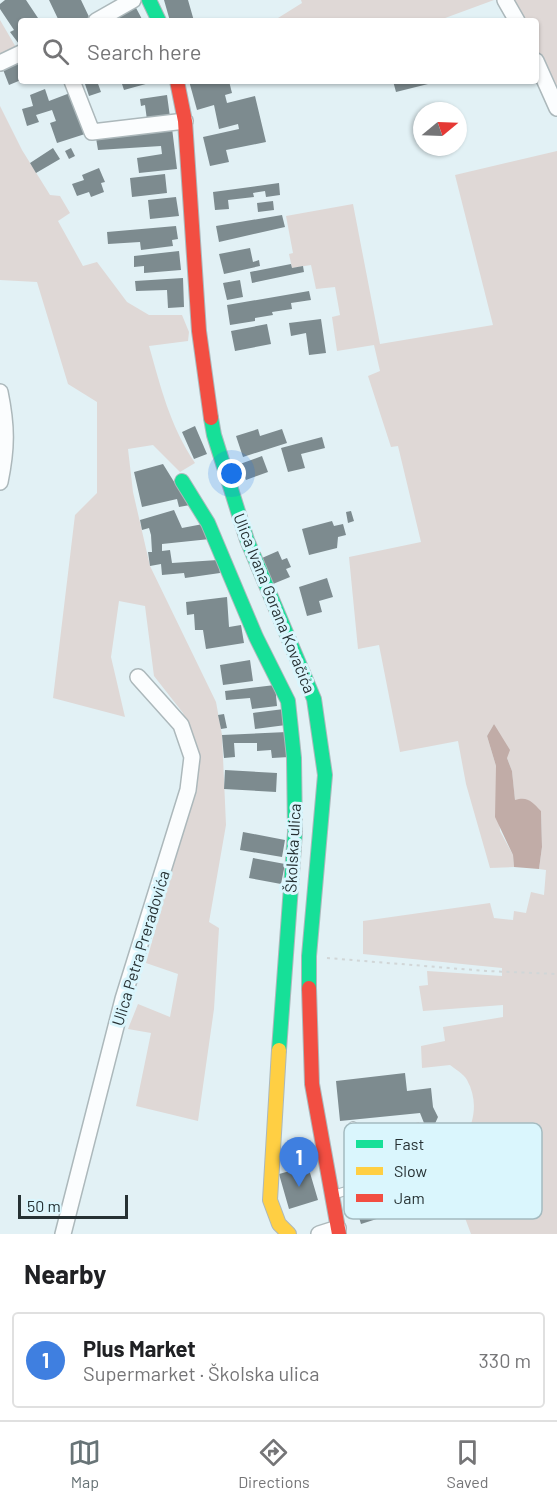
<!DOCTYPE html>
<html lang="en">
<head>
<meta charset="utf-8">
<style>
  :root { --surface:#fff; --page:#f6f6f6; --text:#202124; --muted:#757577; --line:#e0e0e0; --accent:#687477 }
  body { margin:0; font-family:Barlow,sans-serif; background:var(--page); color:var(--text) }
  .compass { position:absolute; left:413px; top:102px; width:54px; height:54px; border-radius:50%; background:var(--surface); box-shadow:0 2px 4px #0004; rotate:71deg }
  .scale { position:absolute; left:18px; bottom:15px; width:110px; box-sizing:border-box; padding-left:6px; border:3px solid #263133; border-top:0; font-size:16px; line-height:21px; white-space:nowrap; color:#263133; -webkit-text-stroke:4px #daf6fd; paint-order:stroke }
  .you { position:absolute; left:232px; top:474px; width:21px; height:21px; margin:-15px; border:4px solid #fff; border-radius:50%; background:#1a73e8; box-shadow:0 0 0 9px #1a73e833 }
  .badge { display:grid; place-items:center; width:39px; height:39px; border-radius:50%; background:var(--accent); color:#fff; font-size:20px; font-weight:700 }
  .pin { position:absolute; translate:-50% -50px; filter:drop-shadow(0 2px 3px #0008) }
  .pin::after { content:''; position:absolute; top:32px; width:21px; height:18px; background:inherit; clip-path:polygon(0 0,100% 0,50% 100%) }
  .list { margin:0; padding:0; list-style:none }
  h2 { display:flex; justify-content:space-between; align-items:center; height:78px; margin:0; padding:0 24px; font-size:26px }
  h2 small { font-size:20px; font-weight:400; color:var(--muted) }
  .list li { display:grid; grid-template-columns:39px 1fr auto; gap:18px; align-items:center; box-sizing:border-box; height:96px; margin:0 12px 12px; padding:0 12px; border:2px solid var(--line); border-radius:6px }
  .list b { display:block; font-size:22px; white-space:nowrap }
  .list p { margin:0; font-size:20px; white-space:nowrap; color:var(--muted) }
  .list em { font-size:20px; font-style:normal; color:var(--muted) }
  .icon { flex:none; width:33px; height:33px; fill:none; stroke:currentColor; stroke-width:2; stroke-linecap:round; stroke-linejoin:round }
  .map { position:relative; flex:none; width:557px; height:1234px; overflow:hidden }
  .search { position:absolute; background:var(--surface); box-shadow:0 2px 4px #0004; left:18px; right:18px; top:18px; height:66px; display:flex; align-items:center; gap:15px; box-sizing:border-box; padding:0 21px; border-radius:6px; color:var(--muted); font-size:22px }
  .sheet { height:186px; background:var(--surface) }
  nav { display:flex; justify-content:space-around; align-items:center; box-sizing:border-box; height:84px; border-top:2px solid var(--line); background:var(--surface); font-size:16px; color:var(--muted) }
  nav a { display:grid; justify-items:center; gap:3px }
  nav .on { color:var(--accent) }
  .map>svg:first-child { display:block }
</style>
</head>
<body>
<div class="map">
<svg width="557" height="1234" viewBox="0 0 557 1234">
  <rect width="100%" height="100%" fill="#e2f1f5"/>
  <path fill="#dfd8d6" d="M301,0H494L437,21H279L278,18L302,3Z
    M507,0H557V103L536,54V21H519Z
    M0,20L17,49L0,57Z
    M0,106L22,150L50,195L60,196L70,213L58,221L83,266L97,262L127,302L149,315H182L189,332L188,341L149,346C161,388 170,426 195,463L180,472L153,445L128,449L133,492L150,566L216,702L222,735L226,825L209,922L219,928L214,1009L198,1121L136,1106L151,1033L128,1029L138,1004L170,1017L178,974L146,963L195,787L196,745L183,713L154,676L145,606L119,601L111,657L125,717L53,698L75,515L97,493V402L68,384L37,282L0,280Z
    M557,151V1234H471L445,1164C467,1142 484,1111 467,1080C464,1074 455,1069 450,1065L422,1068L421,1046L445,1041L443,1027L503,1017V1005L423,1011L419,986L428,985L427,971L502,976V968L363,954V921L490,903L494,918L513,920L514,911L526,913L531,892L544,895L546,870L539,869L542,847L541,811L515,801L512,771L494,724L487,736L496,766L500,831L513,855L514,867L490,868L466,784L458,741L400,752L379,645L358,649L349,557L421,542L398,446L391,447L368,376L380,371L374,345L337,351L332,317L340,315L335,287L316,289L311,265L292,268L289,254L293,253L286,216L353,204L380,344L493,325L455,175Z
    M419,1122L428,1155L374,1170L365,1137Z"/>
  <path fill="#c1aca7" d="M494,724L510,750L507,758L512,771L515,800C528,796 532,802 541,811L542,847L539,869L514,867L513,855L495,817L496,766L487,736Z"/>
  <path fill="#7d8b8f" d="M5,0H26L40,21H21V43L19,44L10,32L14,30L0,9V4Z
    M49,0H81L91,21H59Z
    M164,0H188L194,21H170Z
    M135,6L143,21H107Z
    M21,60V80L9,85L2,67Z
    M84,81H97L101,92L89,96Z
    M121,81H153V82L124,90Z
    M189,81H229L232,93L225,95L227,103L255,96L266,142L226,150L229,162L210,166L203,137L239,129L238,124L219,129L214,105L197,110Z
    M393,81H436V82L396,92Z
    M45,89L49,101L70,93L85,134L57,143L50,123L56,121L52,110L36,115L39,122L27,126L22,109L33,106L30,95Z
    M167,95L170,117L147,120L145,105L141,106L140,99Z
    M172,128L177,169L139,173L137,158L162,154L161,146L98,150L96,138Z
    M53,148L60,159L36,173L30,163Z
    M71,148L75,156L69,159L65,151Z
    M99,168L105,182L101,183L104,192L91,197L89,192L77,196L72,184L84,180L82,175Z
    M165,174L167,193L132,197L130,178Z
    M279,183L280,195L266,197L265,191L253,193L254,197L228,200L229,209L215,210L213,192Z
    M176,197L179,216L150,219L148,200Z
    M273,201L274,210L258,212L257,203Z
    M282,215L285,227L219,242L216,226Z
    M176,226L178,239L172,240L173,246L141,250L140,242L108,244L107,232Z
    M250,248L253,262L259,260L260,266L224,274L219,254Z
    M179,251L181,270L144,273V266L134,267V256Z
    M291,264L292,268L303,266L304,272L252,283L250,272Z
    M183,278L184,307L168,308L167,290L136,291L135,281Z
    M240,280L243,297L227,300L223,283Z
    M309,291L311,300L291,303L292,309L272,312L273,315L255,318V321L230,325L227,305Z
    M321,319L326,353L309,355L306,333L291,336L289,323Z
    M267,324L271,344L235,351L231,331Z
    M195,426L207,454L194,459L182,432Z
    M258,429L260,436L282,429L287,443L243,457L236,436Z
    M322,437L325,448L301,454L305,468L288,472L281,448Z
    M262,456L268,472L246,480L240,464Z
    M163,464L176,485L190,505L179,507L177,499L142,507L134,472Z
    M174,510L182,528L203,524L210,539L162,544V551L170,550L172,563L218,560L220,573L185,578L184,573L162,575L161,564L150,566L148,552H152L151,535L149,528L142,530L140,520Z
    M351,511L354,521L348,523L346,512Z
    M332,521L334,526L343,524L346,535L338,537L337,548L309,555L302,529Z
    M278,551L282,560L287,558L291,567L286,569L290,577L273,584L262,558Z
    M327,578L333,597L319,601L322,612L307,616L299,587Z
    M227,597L229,627L241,625L244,643L206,649L203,630H195L194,614L187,615L186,602Z
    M250,660L253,681L223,685L220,665Z
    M275,685L277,706L252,709L250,698L226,700L225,691Z
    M284,709L286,725L255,729L253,713Z
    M224,714L227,728L221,729L218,715Z
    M287,732L289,757L272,758L271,750L257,751V743H234L235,757L224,758L222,735Z
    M225,770L277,773L276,792L224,789Z
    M243,832L285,840L282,857L240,850Z
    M253,858L285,864L281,884L249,878Z
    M405,1073L407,1091L431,1088L433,1107L438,1117L433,1128H426L420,1113L340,1121L336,1081Z
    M308,1166L318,1200L289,1209L279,1174Z
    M389,1188L392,1199L383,1204L386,1216L361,1224L353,1198Z"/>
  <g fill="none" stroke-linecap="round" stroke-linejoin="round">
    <defs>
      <path id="lane" d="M333,1195L365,1185L366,1179L353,1126"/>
      <path id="street" d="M505,0L517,21
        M96,21L133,0
        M536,61L557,108
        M0,63L21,53
        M72,81L92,132L185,121
        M0,392C7,426 7,448 0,482
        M63,1234L123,999L188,790L192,757L181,725L138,677
        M319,1234L338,1228"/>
      <path id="fast" d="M149,0L159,21
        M211,418L214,435L247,540L314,699L325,775L309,956V988
        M182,481L208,523L256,637L288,701L294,758L295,832L279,1050"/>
      <path id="slow" d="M279,1050L270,1200L279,1224L289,1234"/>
      <path id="jam" d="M177,81L185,121L199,331L211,418
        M309,988L312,1084L339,1234"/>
    </defs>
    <use href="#lane" stroke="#acb8bb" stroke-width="10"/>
    <use href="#street" stroke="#acb8bb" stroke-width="18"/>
    <use href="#fast" stroke="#acb8bb" stroke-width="16"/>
    <use href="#slow" stroke="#acb8bb" stroke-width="16"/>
    <use href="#jam" stroke="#acb8bb" stroke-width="16"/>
    <path stroke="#d1d6d7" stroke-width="2" stroke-dasharray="3 4.5" stroke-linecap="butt" d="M327,958L486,971L557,974"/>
    <use href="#lane" stroke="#fbfdfe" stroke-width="8"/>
    <use href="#street" stroke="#fbfdfe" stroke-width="15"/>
    <use href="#fast" stroke="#16e098" stroke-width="14"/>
    <use href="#slow" stroke="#ffcf43" stroke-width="14"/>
    <use href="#jam" stroke="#f24e42" stroke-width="14"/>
  </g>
  <g text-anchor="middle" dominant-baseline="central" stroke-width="6" stroke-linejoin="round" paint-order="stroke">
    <g font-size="16" fill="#263133" stroke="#daf6fd">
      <text transform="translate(275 603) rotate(68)">Ulica Ivana Gorana Kovačića</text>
      <text transform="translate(292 848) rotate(-87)">Školska ulica</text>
      <text transform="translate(140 948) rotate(-73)">Ulica Petra Preradovića</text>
    </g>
  </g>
  <rect x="344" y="1123" width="198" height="96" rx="9" fill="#daf6fd" stroke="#a4bbc0" stroke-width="1.5"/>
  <rect x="356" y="1140" width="27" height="8" fill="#16e098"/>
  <rect x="356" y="1167" width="27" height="8" fill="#ffcf43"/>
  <rect x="356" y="1194" width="27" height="8" fill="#f24e42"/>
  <g font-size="16" fill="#263133">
    <text x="394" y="1150">Fast</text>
    <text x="394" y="1177">Slow</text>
    <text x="394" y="1204">Jam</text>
  </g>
</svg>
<svg class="compass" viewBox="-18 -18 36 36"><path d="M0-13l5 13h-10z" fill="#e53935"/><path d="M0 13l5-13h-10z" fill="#757577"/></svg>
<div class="scale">50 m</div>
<div class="you"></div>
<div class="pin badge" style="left:299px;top:1187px;background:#3f7fe0">1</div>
<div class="search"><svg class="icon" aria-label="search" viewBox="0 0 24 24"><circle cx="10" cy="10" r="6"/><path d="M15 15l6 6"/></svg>Search here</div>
</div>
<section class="sheet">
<h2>Nearby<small></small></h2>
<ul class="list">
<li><span class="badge" style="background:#3f7fe0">1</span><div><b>Plus Market</b><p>Supermarket · Školska ulica</p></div><em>330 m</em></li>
</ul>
</section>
<nav>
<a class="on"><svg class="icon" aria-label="map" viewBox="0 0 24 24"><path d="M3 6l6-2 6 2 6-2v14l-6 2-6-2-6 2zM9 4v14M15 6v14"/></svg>Map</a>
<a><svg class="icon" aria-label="directions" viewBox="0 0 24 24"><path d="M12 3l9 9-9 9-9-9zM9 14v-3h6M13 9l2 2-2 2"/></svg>Directions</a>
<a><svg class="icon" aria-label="saved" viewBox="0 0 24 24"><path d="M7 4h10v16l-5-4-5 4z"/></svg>Saved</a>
</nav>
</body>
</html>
